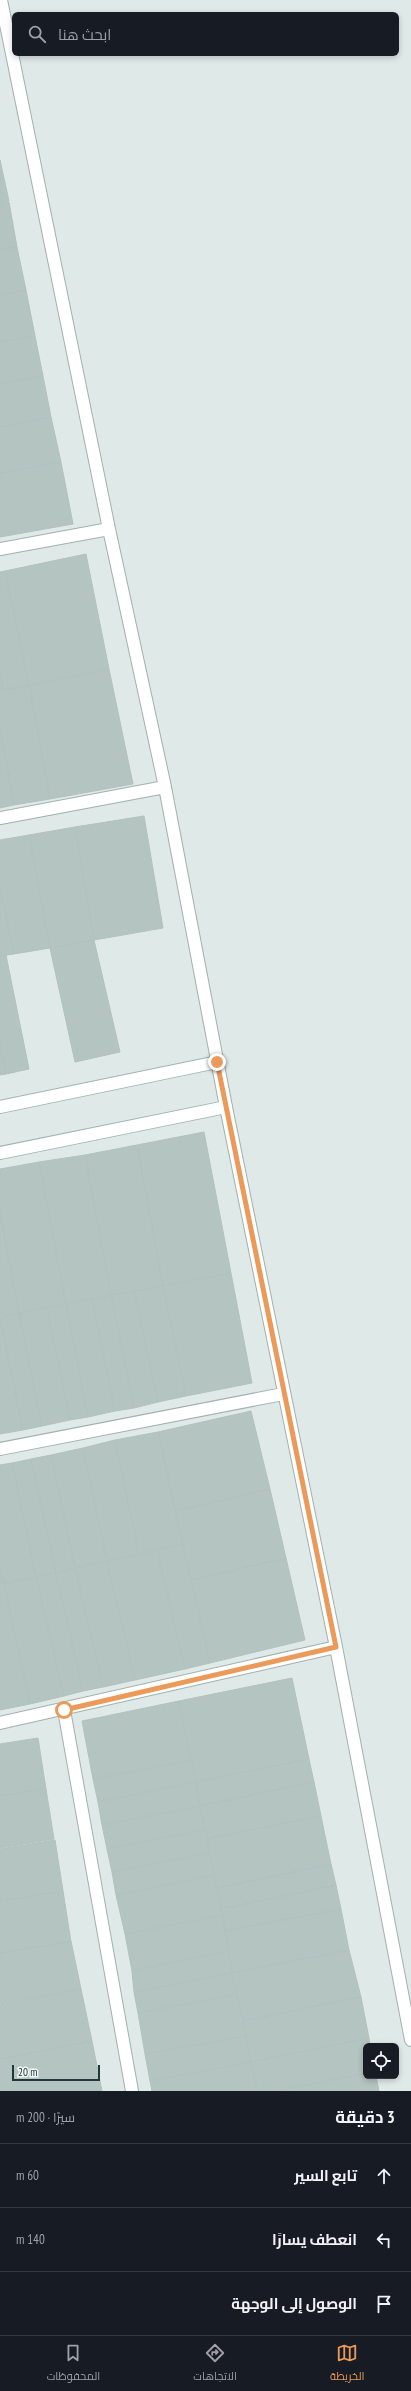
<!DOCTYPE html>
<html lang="ar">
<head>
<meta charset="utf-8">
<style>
  :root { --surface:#171b24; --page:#20242c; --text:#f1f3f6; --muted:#9ea1a6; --line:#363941; --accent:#ec9a5a }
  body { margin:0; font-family:"PT Sans Narrow",Cairo,sans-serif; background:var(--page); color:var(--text); direction:rtl }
  .controls { position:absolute; right:12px; bottom:12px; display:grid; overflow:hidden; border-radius:6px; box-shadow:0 2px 6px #0003 }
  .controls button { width:36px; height:36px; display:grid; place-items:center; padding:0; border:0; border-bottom:1px solid var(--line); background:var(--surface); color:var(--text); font:20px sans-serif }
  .scale { position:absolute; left:12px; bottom:10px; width:88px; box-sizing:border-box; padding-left:4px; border:2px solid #213836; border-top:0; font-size:11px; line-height:14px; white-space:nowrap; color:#213836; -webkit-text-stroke:3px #eff6f4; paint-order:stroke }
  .stop { position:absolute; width:12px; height:12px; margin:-9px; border:3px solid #ec9a5a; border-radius:50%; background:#fff }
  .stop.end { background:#ec9a5a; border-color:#fff; box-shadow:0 1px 4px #0008 }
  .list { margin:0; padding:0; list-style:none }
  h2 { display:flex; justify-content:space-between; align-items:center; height:52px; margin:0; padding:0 16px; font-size:17px }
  h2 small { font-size:13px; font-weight:400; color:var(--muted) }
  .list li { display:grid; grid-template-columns:26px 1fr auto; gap:12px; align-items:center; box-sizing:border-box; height:64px; padding:0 16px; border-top:1px solid var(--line) }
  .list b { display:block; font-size:15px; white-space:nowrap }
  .list em { font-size:13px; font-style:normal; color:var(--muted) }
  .icon { flex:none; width:22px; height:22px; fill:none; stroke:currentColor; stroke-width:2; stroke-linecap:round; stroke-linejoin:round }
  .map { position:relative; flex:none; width:411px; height:2091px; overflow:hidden; direction:ltr }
  .search { position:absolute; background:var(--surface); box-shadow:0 2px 6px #0003; left:12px; right:12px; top:12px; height:44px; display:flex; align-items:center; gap:10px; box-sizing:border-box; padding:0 14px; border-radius:6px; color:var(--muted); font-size:15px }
  .sheet { height:244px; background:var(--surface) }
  nav { display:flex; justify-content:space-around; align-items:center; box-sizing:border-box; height:56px; border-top:1px solid var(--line); background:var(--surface); font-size:11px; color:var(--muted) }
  nav a { display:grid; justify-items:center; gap:2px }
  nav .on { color:var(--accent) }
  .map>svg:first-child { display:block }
</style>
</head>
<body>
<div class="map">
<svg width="411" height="2091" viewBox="0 0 411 2091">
  <rect width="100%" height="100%" fill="#dfe9e7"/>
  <path fill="#b4c4c0" stroke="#b1c2bf" d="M0,160L9,201L0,203Z
    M9,202L17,247L0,250V203Z
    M17,247L26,290L0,295V250Z
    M26,290L35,336L0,342V295Z
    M35,336L43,376L0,384V342Z
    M43,376L51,417L0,427V384Z
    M51,417L61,462L0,473V427Z
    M61,462L73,524L0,537V473Z
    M86,554L109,669L29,685L5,571Z
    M5,571L29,685L4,690L0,672V572Z
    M109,669L133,784L50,799L29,685Z
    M0,672L4,690H0Z
    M29,685L50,799L14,805L0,729V690Z
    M0,729L14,805L0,808Z
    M144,816L163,928L94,940L75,827Z
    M75,827L94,940L50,948L29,835Z
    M29,835L50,948L14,954L0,887V840Z
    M0,887L14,954L0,956Z
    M94,940L120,1052L75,1062L50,948Z
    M6,955L29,1069L6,1074L0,1044V956Z
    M0,1044L6,1074L0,1075Z
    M204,1132L231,1273L163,1286L137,1145Z
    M137,1145L163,1286L111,1295L85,1155Z
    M85,1155L111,1295L66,1304L39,1162Z
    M39,1162L66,1304L19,1313L0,1213V1169Z
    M0,1213L19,1313L0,1317Z
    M231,1273L252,1383L186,1396L163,1286Z
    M163,1286L186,1396L158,1402L134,1291Z
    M134,1291L158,1402L134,1408L111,1295Z
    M111,1295L134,1408L115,1411L92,1299Z
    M92,1299L115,1411L88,1417L66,1304Z
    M66,1304L88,1417L70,1420L47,1308Z
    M47,1308L70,1420L42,1426L19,1313Z
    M19,1313L42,1426L23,1430L0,1318Z
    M0,1318L23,1430L0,1434Z
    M251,1411L270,1489L175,1511L158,1432Z
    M158,1432L183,1544L139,1554L115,1440Z
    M115,1440L139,1554L107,1561L83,1448Z
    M83,1448L107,1561L75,1568L51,1455Z
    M51,1455L75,1568L56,1573L31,1459Z
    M31,1459L56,1573L36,1577L12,1463Z
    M12,1463L36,1577L4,1584L0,1567V1465Z
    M270,1489L286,1558L191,1580L175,1511Z
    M183,1544L210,1663L185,1669L157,1550Z
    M157,1550L185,1669L135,1680L107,1561Z
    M286,1558L305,1640L210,1663L191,1580Z
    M107,1561L135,1680L103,1687L75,1568Z
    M0,1567L4,1584H0Z
    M75,1568L103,1687L83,1691L56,1573Z
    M56,1573L83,1691L64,1696L36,1577Z
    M36,1577L64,1696L30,1704L4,1584Z
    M0,1584H4L30,1704L0,1710Z
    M292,1678L309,1759L196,1782L179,1701Z
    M179,1701L191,1760L93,1779L82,1721Z
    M38,1738L46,1789L0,1796V1744Z
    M309,1759L314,1782L200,1806L196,1782Z
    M191,1760L196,1782L98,1802L93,1779Z
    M196,1782L200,1806L102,1825L98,1802Z
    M314,1782L321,1816L207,1839L200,1806Z
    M46,1789L54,1839L0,1848V1796Z
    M200,1806L205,1830L107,1849L102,1825Z
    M321,1816L331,1864L217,1888L207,1839Z
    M205,1830L210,1853L112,1872L107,1849Z
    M55,1840L63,1891L0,1901V1849Z
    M210,1853L214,1875L116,1895L112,1872Z
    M331,1864L336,1885L221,1909L217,1888Z
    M214,1875L223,1915L125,1934L116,1895Z
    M336,1885L341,1909L225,1931L221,1909Z
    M63,1891L71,1942L0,1953V1901Z
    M341,1909L349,1950L232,1973L225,1931Z
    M223,1915L228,1951L132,1971L125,1934Z
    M71,1941L81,1989L0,2004V1953Z
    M349,1950L361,1997L243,2021L232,1973Z
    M228,1951L232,1973L134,1992L132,1971Z
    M232,1973L237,1994L138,2013L134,1992Z
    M81,1989L92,2041L0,2059V2005Z
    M237,1994L246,2036L145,2054L138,2013Z
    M361,1997L369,2038L251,2062L243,2021Z
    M246,2036L251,2062L150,2081L145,2054Z
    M369,2038L370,2046H366V2073L277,2091H257L251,2062Z
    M92,2041L102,2091H0V2059Z
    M251,2062L257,2091H152L150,2081Z
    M366,2073V2076H376L379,2091H277Z"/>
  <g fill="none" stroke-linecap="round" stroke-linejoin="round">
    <defs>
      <path id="street" d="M1,0L109,529L165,787L226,1107L336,1647L411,2040
        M0,549L109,529
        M0,818L165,787
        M0,1449L283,1394
        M64,1710L132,2091
        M0,1723L336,1647"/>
      <path id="secondary" d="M0,1107L217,1062
        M0,1153L226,1107"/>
    </defs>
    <use href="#street" stroke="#a2b0ae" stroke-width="14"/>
    <use href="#secondary" stroke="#9eb5b1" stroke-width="14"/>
    <use href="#street" stroke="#fff" stroke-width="12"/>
    <use href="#secondary" stroke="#fff" stroke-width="12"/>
  </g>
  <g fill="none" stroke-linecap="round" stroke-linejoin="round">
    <path stroke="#ec9a5a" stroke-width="5" d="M64,1710L336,1647L217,1062"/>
  </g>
</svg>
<div class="controls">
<button><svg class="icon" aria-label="locate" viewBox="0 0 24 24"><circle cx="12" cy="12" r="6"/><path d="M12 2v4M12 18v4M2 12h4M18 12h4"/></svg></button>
</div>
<div class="scale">20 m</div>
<div class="stop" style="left:64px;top:1710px"></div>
<div class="stop end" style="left:217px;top:1062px"></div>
<div class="search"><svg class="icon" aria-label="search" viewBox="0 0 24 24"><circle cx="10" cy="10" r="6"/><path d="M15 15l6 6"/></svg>ابحث هنا</div>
</div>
<section class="sheet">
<h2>3 دقيقة<small>سيرًا · 200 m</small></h2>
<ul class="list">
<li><svg class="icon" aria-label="ahead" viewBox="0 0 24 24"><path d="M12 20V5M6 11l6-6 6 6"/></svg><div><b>تابع السير</b></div><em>60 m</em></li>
<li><svg class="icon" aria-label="left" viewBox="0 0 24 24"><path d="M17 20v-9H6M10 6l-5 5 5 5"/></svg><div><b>انعطف يسارًا</b></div><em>140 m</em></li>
<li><svg class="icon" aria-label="arrive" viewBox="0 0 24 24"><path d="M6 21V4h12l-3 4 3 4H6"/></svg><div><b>الوصول إلى الوجهة</b></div></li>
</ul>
</section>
<nav>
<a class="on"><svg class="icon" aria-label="map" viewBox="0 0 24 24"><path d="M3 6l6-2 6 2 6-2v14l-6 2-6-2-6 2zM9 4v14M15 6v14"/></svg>الخريطة</a>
<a><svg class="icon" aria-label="directions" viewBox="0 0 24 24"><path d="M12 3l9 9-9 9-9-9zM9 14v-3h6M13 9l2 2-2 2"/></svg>الاتجاهات</a>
<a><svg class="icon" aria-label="saved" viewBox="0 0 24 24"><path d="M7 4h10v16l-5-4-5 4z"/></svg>المحفوظات</a>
</nav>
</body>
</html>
